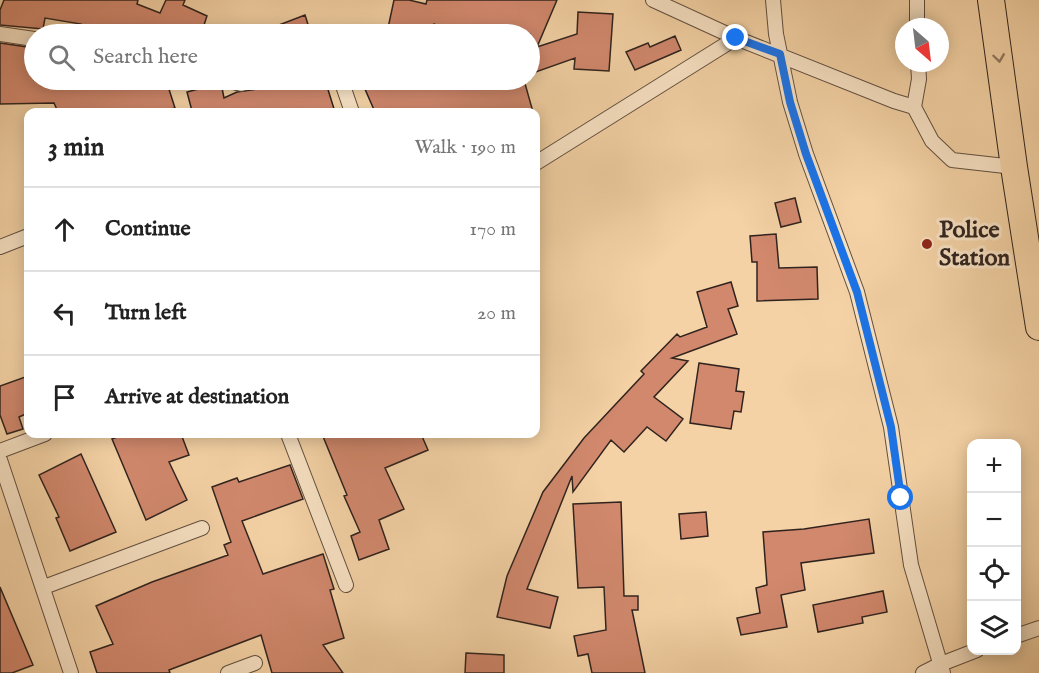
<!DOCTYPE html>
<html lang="en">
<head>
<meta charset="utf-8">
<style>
  :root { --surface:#fff; --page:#f6f6f6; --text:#222; --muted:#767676; --line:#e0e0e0 }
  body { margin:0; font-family:"IM FELL English",serif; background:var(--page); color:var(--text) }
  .controls { position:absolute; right:18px; bottom:18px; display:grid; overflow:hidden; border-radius:12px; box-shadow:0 3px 15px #0003 }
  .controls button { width:54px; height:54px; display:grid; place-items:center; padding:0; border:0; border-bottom:2px solid var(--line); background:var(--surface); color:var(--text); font:30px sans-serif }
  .compass { position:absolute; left:895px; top:18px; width:54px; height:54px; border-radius:50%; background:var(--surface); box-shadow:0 3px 15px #0003; rotate:152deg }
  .stop { position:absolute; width:18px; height:18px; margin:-14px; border:4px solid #1a73e8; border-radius:50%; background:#fff }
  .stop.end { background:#1a73e8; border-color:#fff; box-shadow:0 2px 6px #0008 }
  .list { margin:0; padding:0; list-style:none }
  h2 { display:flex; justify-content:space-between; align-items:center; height:78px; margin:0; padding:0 24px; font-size:26px }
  h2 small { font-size:20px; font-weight:400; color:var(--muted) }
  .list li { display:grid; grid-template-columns:39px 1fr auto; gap:18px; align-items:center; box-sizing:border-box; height:84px; padding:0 24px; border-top:2px solid var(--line) }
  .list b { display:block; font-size:22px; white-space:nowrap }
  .list em { font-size:20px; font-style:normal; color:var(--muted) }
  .icon { flex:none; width:33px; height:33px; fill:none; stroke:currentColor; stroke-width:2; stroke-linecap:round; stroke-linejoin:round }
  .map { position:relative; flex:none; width:1039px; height:673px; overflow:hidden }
  .search { position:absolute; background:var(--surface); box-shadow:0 3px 15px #0003; left:24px; top:24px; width:516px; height:66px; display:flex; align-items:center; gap:15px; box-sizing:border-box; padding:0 21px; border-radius:33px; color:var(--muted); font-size:22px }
  .panel { position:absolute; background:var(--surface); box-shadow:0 3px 15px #0003; left:24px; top:108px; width:516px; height:330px; border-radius:12px }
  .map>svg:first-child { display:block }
</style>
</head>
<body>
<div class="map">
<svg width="1039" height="673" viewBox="0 0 1039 673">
  <rect width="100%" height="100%" fill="#f4d2a5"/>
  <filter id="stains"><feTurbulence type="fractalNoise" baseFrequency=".00333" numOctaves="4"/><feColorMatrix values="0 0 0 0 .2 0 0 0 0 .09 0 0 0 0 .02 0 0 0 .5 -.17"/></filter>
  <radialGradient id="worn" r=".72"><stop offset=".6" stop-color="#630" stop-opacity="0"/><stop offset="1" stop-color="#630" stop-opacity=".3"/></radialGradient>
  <path fill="#d1886d" stroke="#30231e" stroke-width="1.5" d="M4,0H138L137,4L160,13L166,0H185L183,5L207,16L204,25L220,34H79L81,24L45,18L43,29L0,25V10Z
    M394,0H409L426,4L427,0H557L537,47L577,34L578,12L613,14L609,71L574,69L575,58L530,74V34H512L500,30L498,34H458L434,24L431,34H418L388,28Z
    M305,15L311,34H258V33Z
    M675,36L681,50L635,70L626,52L648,43L650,47Z
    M0,43L34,48V80H166L175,108L160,112H58L54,103L0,104Z
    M288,80H325L335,112H189L192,111L187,92L217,84L222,88L224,98L237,92L257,89L262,83L264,87Z
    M361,80H524L533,112H375Z
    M795,198L801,222L781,227L775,203Z
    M776,234L779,268L817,267L818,299L757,301V262H752L750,236Z
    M731,282L738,306L728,309L737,334L672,358L688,361L654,397L683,419L666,441L647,427L624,452L611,440L573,492L572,476L527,589L558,597L550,628L497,617L507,576L543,492L584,438L644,374L641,371L677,334L680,337L707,327L697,292Z
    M699,363L739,369L736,391L744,392L741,412L734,411L731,429L690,423Z
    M28,376V413L19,417L23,429L7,434L0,415V386Z
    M124,434H181L189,455L169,462L187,500L146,520L112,439Z
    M322,434H421L428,450L385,468L404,509L379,520L389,549L359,560L351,536L360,532L344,496L347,495Z
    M81,454L116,532L70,551L56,518L59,517L39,475Z
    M290,465L303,499L242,521L263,574L323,554L334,589L330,590L344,638L323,645L343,673H272L261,635L169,670L170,673H97L90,652L113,644L96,606L152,582L228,555L224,545L231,542L212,487L237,478L239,482Z
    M621,502L624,596H638V610H632L645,673H592L588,654L578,656L574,636L606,630L604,587L578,588L573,504Z
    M706,512L708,536L681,539L679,514Z
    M869,519L874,553L801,563L805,590L781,595L787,627L741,635L737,618L760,613L756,588L767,585L763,532L804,529Z
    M0,587L33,665L12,673H0Z
    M883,591L887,612L862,617L863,623L818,632L813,605Z
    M466,653L504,655V673H465Z"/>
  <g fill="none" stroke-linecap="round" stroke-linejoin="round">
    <defs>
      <path id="street" d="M653,0L736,38L894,101L914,107L932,141L952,160L1014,167
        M773,0L776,34L790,102L806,154L857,292L891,427L911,565L943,673
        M917,0V27
        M0,34L34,39
        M225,80L241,84L254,80
        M341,80L352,112
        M914,107L919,79L918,63
        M536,163L736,38
        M0,247L28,236
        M288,434L346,585
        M0,451L45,434
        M0,460L71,673
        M44,587L202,528
        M1016,636L1039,628
        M228,673L255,663
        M923,673L941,664L977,650"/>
      <path id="highway" d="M991,0L1014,167L1039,327"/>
    </defs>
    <use href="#street" stroke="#614f40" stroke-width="16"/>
    <use href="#highway" stroke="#30231e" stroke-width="28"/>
    <use href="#street" stroke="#f8e2c4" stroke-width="14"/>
    <use href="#highway" stroke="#f4d2a5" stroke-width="26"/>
  </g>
  <defs><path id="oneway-chevron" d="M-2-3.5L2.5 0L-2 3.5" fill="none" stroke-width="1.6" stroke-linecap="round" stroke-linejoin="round" transform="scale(1.5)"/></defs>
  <use stroke="#927a62" href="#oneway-chevron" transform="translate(999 58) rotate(82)"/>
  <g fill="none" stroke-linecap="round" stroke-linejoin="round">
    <path stroke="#1a73e8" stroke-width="8" d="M736,38L780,54L790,102L806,154L857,292L891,427L901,498"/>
  </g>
  <circle fill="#8f2418" stroke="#f8e2c4" stroke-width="2" cx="927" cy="244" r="6"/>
  <g text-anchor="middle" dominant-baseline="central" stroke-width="6" stroke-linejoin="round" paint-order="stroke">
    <g font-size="24" font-weight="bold" fill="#30231e" stroke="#f8e2c4" text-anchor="start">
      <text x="939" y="230">Police<tspan x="939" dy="28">Station</tspan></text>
    </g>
  </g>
  <rect width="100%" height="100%" filter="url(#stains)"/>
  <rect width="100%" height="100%" fill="url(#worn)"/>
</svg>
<div class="controls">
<button>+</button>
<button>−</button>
<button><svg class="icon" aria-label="locate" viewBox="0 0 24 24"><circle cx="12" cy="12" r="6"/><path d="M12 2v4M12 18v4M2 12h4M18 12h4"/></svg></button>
<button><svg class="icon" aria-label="layers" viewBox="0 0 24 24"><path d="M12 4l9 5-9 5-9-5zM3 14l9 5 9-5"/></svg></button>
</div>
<svg class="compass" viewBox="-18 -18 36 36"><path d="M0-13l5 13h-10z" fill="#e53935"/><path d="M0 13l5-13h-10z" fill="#767676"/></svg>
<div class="stop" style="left:901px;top:498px"></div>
<div class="stop end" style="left:736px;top:38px"></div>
<div class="search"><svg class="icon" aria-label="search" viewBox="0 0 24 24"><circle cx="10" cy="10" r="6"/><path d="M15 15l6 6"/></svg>Search here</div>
<section class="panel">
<h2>3 min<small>Walk · 190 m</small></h2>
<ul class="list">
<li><svg class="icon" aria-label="ahead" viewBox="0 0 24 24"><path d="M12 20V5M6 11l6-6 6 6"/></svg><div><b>Continue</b></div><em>170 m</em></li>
<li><svg class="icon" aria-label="left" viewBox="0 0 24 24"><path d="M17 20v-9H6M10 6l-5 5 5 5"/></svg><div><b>Turn left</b></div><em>20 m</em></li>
<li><svg class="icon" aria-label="arrive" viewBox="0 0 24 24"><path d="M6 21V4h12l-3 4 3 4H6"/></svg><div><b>Arrive at destination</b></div></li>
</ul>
</section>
</div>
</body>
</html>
